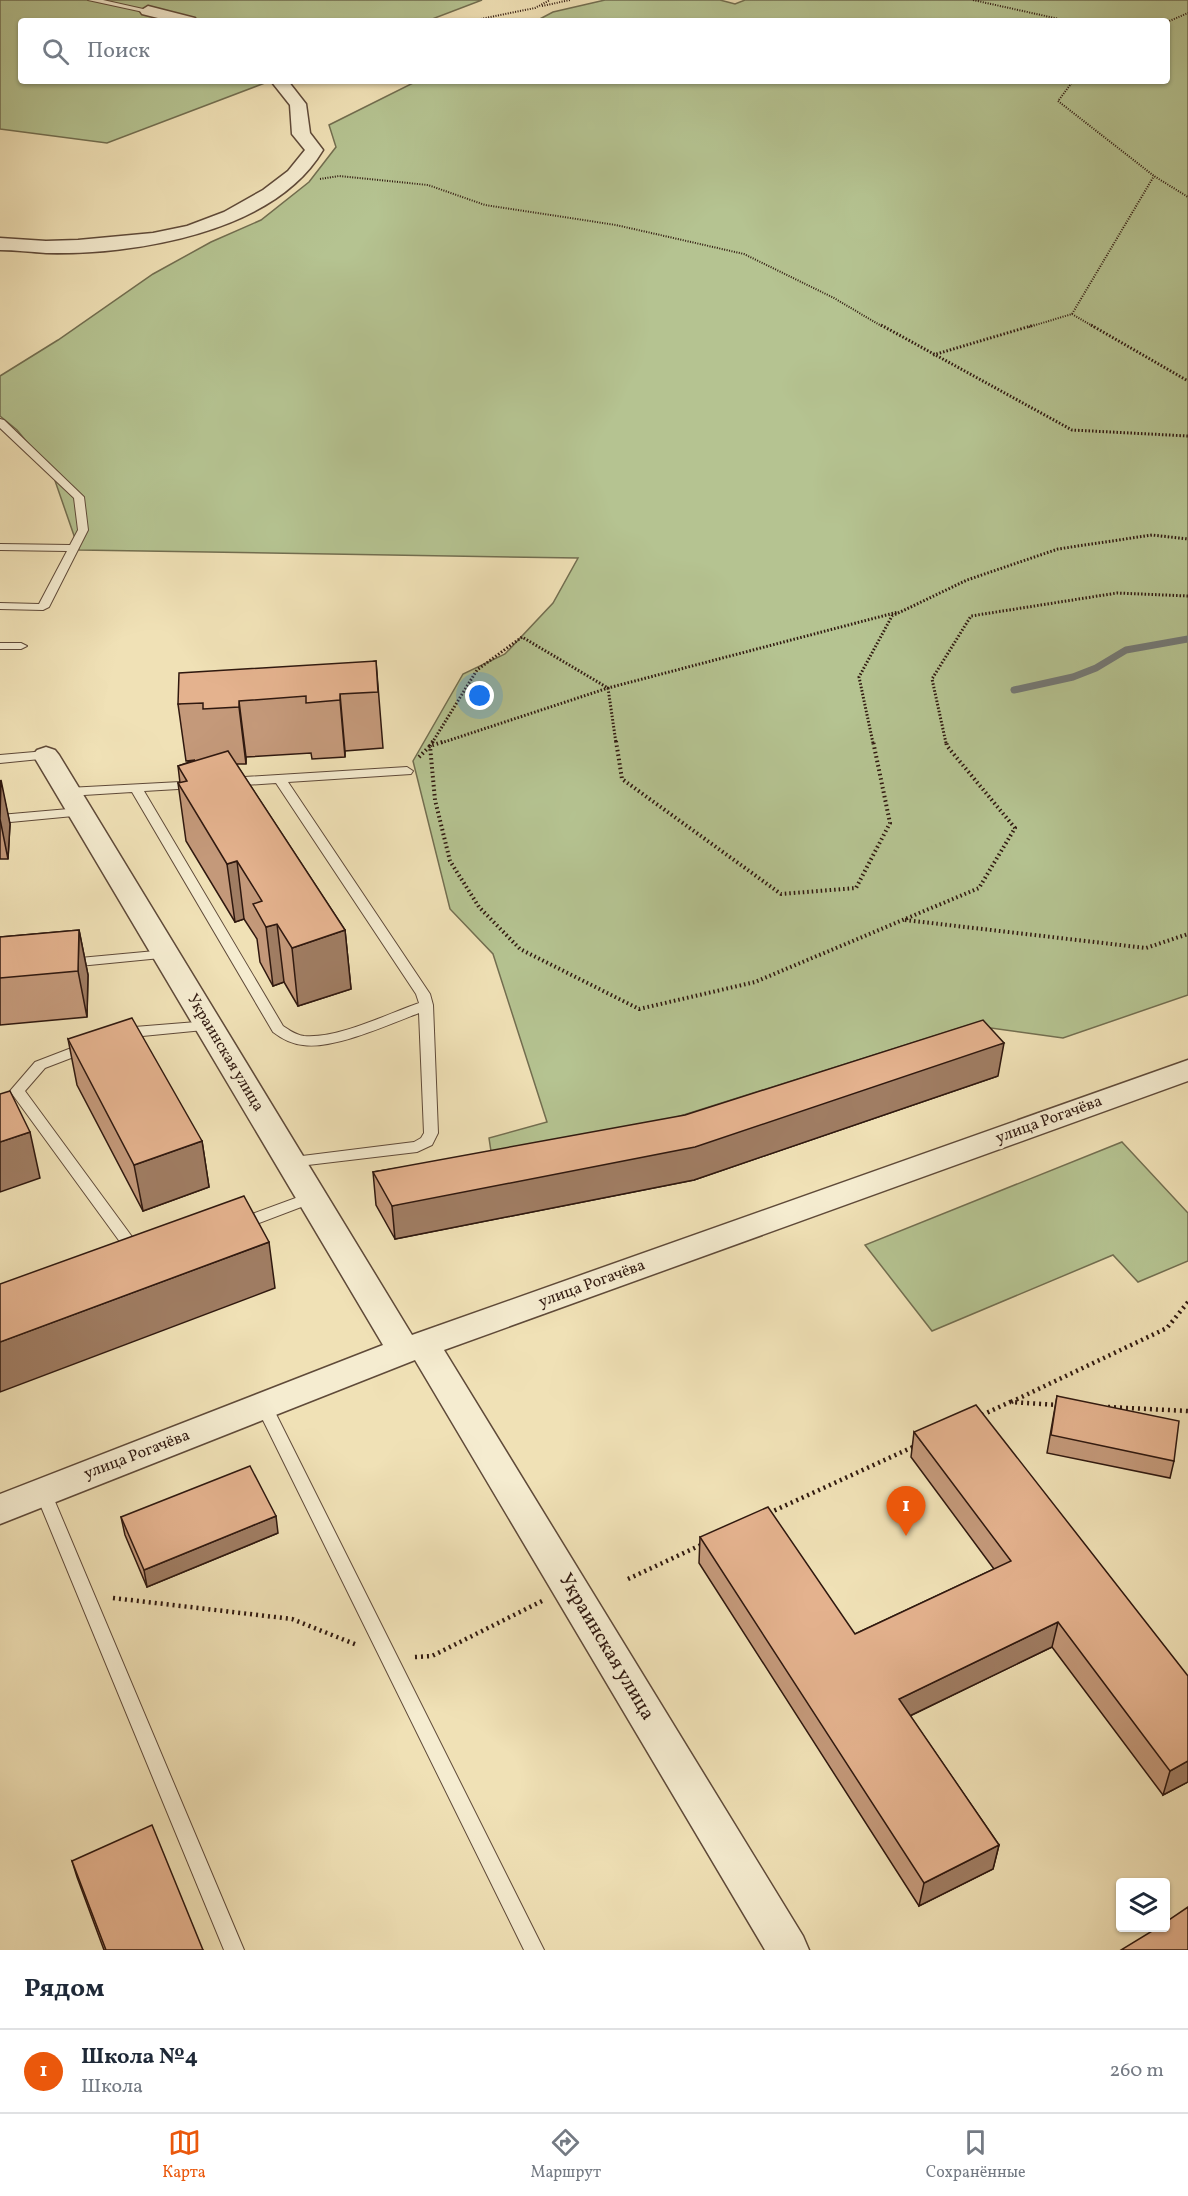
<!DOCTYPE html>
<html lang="ru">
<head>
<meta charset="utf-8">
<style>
  :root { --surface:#fff; --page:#f6f6f7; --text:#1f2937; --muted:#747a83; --line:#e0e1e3; --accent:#ea580c }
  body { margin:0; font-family:Vollkorn,serif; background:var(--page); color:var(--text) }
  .controls { position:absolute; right:18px; bottom:18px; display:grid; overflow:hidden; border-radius:6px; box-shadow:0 2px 4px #0004 }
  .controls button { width:54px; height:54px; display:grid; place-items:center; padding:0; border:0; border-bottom:2px solid var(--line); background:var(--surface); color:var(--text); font:30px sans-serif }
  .you { position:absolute; left:480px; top:696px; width:21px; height:21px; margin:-15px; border:4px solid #fff; border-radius:50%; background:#1a73e8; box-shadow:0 0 0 9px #1a73e833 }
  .badge { display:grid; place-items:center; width:39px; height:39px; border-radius:50%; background:var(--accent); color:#fff; font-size:20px; font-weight:700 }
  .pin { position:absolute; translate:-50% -50px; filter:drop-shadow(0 2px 3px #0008) }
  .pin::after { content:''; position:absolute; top:32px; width:21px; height:18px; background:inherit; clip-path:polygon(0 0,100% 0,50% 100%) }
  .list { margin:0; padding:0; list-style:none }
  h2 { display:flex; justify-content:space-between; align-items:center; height:78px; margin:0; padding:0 24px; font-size:26px }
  h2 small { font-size:20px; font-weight:400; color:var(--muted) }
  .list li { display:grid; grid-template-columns:39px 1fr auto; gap:18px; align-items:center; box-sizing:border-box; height:84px; padding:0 24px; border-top:2px solid var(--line) }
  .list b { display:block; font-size:22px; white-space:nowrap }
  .list p { margin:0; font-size:20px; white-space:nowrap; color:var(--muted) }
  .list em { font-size:20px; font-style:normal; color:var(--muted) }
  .icon { flex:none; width:33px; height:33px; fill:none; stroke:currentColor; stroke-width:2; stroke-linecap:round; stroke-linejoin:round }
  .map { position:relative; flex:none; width:1188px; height:1950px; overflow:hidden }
  .search { position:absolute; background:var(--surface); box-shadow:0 2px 4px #0004; left:18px; right:18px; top:18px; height:66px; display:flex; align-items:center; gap:15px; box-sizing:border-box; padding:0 21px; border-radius:6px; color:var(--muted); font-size:22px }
  .sheet { height:162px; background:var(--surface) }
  nav { display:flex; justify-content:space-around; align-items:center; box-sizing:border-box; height:84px; border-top:2px solid var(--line); background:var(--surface); font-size:16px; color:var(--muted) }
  nav a { display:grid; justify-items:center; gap:3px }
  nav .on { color:var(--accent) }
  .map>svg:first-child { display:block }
</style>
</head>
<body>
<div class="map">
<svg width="1188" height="1950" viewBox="0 0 1188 1950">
  <rect width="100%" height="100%" fill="#f0e1b6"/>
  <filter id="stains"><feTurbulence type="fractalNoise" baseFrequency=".00333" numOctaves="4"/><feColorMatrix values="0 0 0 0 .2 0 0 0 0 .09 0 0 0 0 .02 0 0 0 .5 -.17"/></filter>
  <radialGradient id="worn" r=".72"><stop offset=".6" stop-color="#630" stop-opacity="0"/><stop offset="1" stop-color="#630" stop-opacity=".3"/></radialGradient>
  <path fill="#b5c391" stroke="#726e50" stroke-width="1.5" d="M0,0H482L427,21H21V81H270L107,143L0,129Z
    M605,0H720L735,4L745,0H1188V995L1063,1038L969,1025L617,1136L492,1158L489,1138L547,1122L493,954L450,909L413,761L463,674L505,654L553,603L578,558L79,550L52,472L17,430L0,416V376L58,340L153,274L211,242L261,220L309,182L336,147L329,125L417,81H1167V21H536L553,12Z
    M1122,1142L1188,1213V1261L1138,1282L1113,1255L932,1331L865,1245Z"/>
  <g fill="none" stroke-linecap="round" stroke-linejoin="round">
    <path stroke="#737976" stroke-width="7" d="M1014,690L1073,677L1096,668L1126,650L1188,639"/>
    <defs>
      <path id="lane" d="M88,0H103L152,11L148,13Z
        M0,419L4,420L84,497L88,530L49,607L43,610L0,609V603L39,604L67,551L0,550V544L70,545L78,530L74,498L0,428Z
        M0,643H21L27,646L21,649H0Z
        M46,751L50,752L52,755L50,758L0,763V755Z
        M407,767L413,771L411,774L288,782L430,994L433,1005L438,1133L432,1145L417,1152L291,1167L286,1166L284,1162L286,1158L414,1142L421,1138L424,1133L419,1013C390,1024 333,1050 303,1045C292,1044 282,1039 273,1032L132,792L68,796L62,792L68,788L199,781L201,784L199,787L195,788L144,791L283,1026C289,1030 296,1035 304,1036C338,1039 387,1014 419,1003L416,994L276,783L229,786L223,782L229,778Z
        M80,808L86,812L84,815L0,823V815Z
        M166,950L171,951L173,954L171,957L69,967L62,963L69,959Z
        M209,1021L216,1026L214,1029L122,1038L115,1033L122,1028Z
        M87,1042L94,1047L92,1050L45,1068L25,1091L141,1249L144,1253L141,1257H131L10,1091L35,1062Z
        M312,1192L317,1193L319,1197L317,1201L241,1230L236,1228L233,1224L236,1220Z
        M264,1399L270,1401L272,1406L544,1950H524L256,1406L258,1401Z
        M43,1485L49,1487L51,1492L244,1950H224L35,1492L37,1487Z"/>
      <path id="street" d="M148,6L195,18L197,21H170L142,14L140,11Z
        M271,81H288L306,104L310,133L323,150C274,233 134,255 46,253C31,252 15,250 0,250V238L46,241L78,240L153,233L187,226L224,212L263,190L288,171L305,150L292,134L290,105Z
        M46,747L55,750L59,755L412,1335L1188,1060V1081L444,1350L803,1936L809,1950H765L415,1360L0,1524V1494L383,1345L33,755L37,750Z"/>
    </defs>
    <use href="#lane" stroke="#5f4a39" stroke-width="2"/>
    <use href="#street" stroke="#5f4a39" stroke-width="3"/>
    <path stroke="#2f180f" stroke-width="2" stroke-dasharray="1 1.5" stroke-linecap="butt" d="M973,0L1068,21
      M542,6L570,0
      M471,21L535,8L550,0
      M1167,22L1188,13
      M1073,81L1058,101L1154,176L1188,197
      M320,179L339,176L428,185L485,205L616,225L744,254L834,298L883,327
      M1072,314L1094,327
      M1029,327L1072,314L1154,176"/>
    <path stroke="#2f180f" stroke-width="3" stroke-dasharray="1.5 2" stroke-linecap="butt" d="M881,325L1072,430L1188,436
      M1091,325L1188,381
      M933,355L1034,325
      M432,743L477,670L522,637L608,688L616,743
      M441,743L608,688L898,612
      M873,743L859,677L892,616L967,580L1058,549L1152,535L1188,539
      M946,743L932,679L971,616L1117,593L1188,596"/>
    <path stroke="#2f180f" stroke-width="4" stroke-dasharray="1.5 3" stroke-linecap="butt" d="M433,741L430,746L435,800L450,861L479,907L520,949L639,1009L755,982L979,888L1015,828L947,746L946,741
      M616,741L622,779L781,894L856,888L890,823L873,741
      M419,757L430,746L445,741
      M905,920L1146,948L1188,934"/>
    <path stroke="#2f180f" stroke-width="4.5" stroke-dasharray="2 4" stroke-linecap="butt" d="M1011,1402L1167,1328L1188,1302
      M1108,1407L1188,1411
      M982,1415L1010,1402L1058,1405
      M769,1513L915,1446
      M628,1579L703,1544
      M113,1598L292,1619L357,1645
      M415,1657L432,1656L542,1601"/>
    <use href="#lane" fill="#f5ecd0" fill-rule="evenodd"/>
    <use href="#street" fill="#f5ecd0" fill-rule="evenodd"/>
  </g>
  <path fill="#c4997a" stroke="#2f180f" stroke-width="1.5" d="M376,661L383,748L345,751V757L312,759L311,753L246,757V764H236L345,930L351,989L298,1006L284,982L273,986L260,962L257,939L244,919L235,922L186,841L178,783H180L178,766L195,760L186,761L178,704Z
    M0,780L10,824L8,859H0Z
    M79,930L88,975L87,1017L0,1025V937Z
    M68,1039L202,1141L209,1187L143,1211L77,1085Z
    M998,1076L694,1180L395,1239L376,1205L373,1172Z
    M1057,1396L1174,1461L1170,1478L1047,1453Z
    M914,1432L1188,1782L1163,1795L1052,1647L910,1716L999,1845L993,1869L919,1906L699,1563L700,1537L855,1634L994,1569L911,1457Z
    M121,1517L278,1533L147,1587L125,1535Z
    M72,1861L203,1950H104L77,1877Z"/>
  <path fill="#a07d63" stroke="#2f180f" stroke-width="1.5" d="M340,694L345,751V757L340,700Z
    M239,701L246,757V764L239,707Z
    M1,780L10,824L8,859L0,819Z
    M237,861L244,919L235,922L227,864Z
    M277,924L284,982L273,986L266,927Z
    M79,930L88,975L87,1017L78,971Z
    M345,930L351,989L298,1006L292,948Z
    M1004,1043L998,1076L694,1180L395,1239L392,1206Z
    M30,1132L40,1178L0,1192V1142Z
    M202,1141L209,1187L143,1211L134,1165Z
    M269,1242L275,1288L0,1392V1342Z
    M276,1516L278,1533L147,1587L144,1570Z
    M1058,1622L1052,1647L895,1723L899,1699Z
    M1188,1761V1782L1163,1795L1170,1771Z
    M999,1845L993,1869L919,1906L924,1883Z"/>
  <path fill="#e4b28e" stroke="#2f180f" stroke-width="1.5" d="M376,661L378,692L340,694V700L306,703V696L239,701V707L203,709V703L178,704L179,673Z
    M228,751L345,930L292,948L277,924L266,927L253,904L262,901L237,861L227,864L178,783L187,781L178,766Z
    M79,930L78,971L0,978V937Z
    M132,1018L202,1141L134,1165L68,1039Z
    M983,1020L1004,1043L695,1147L392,1206L373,1172L685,1115Z
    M10,1091L30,1132L0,1142V1094Z
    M244,1196L269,1242L0,1342V1284Z
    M1057,1396L1179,1421L1174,1461L1051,1435Z
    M976,1405L1188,1676V1761L1170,1771L1058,1622L899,1699L999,1845L924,1883L700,1537L768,1507L855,1634L1011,1561L914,1432Z
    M250,1466L276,1516L144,1570L121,1517Z
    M152,1825L203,1950H106L72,1861Z
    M1188,1907V1950H1121L1157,1928H1166V1922Z"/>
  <g text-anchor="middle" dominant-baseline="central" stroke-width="6" stroke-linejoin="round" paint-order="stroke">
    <g font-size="16" fill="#2f180f" stroke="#f5ecd0">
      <text transform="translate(225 1053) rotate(59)">Украинская улица</text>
      <text transform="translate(1049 1120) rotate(-20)">улица Рогачёва</text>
      <text transform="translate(592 1284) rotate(-20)">улица Рогачёва</text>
      <text transform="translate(137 1455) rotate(-21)">улица Рогачёва</text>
    </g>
    <g font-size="20" fill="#2f180f" stroke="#f5ecd0">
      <text transform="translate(606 1647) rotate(59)">Украинская улица</text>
    </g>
  </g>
  <rect width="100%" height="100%" filter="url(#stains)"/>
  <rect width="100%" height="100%" fill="url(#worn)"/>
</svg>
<div class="controls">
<button><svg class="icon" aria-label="layers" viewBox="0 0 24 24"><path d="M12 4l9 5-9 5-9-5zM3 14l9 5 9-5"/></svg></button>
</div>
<div class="you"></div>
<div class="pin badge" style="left:906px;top:1536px">1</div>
<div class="search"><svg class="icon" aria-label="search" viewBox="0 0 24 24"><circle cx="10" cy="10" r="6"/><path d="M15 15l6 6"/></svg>Поиск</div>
</div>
<section class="sheet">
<h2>Рядом<small></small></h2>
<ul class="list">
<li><span class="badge">1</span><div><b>Школа №4</b><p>Школа</p></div><em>260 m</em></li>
</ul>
</section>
<nav>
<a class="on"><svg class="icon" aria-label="map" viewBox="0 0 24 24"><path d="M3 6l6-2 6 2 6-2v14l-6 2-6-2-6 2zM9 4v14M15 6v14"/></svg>Карта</a>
<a><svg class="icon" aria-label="directions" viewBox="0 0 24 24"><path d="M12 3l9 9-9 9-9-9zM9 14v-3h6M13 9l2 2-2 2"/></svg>Маршрут</a>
<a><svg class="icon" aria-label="saved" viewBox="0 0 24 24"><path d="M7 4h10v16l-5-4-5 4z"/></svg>Сохранённые</a>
</nav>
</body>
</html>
